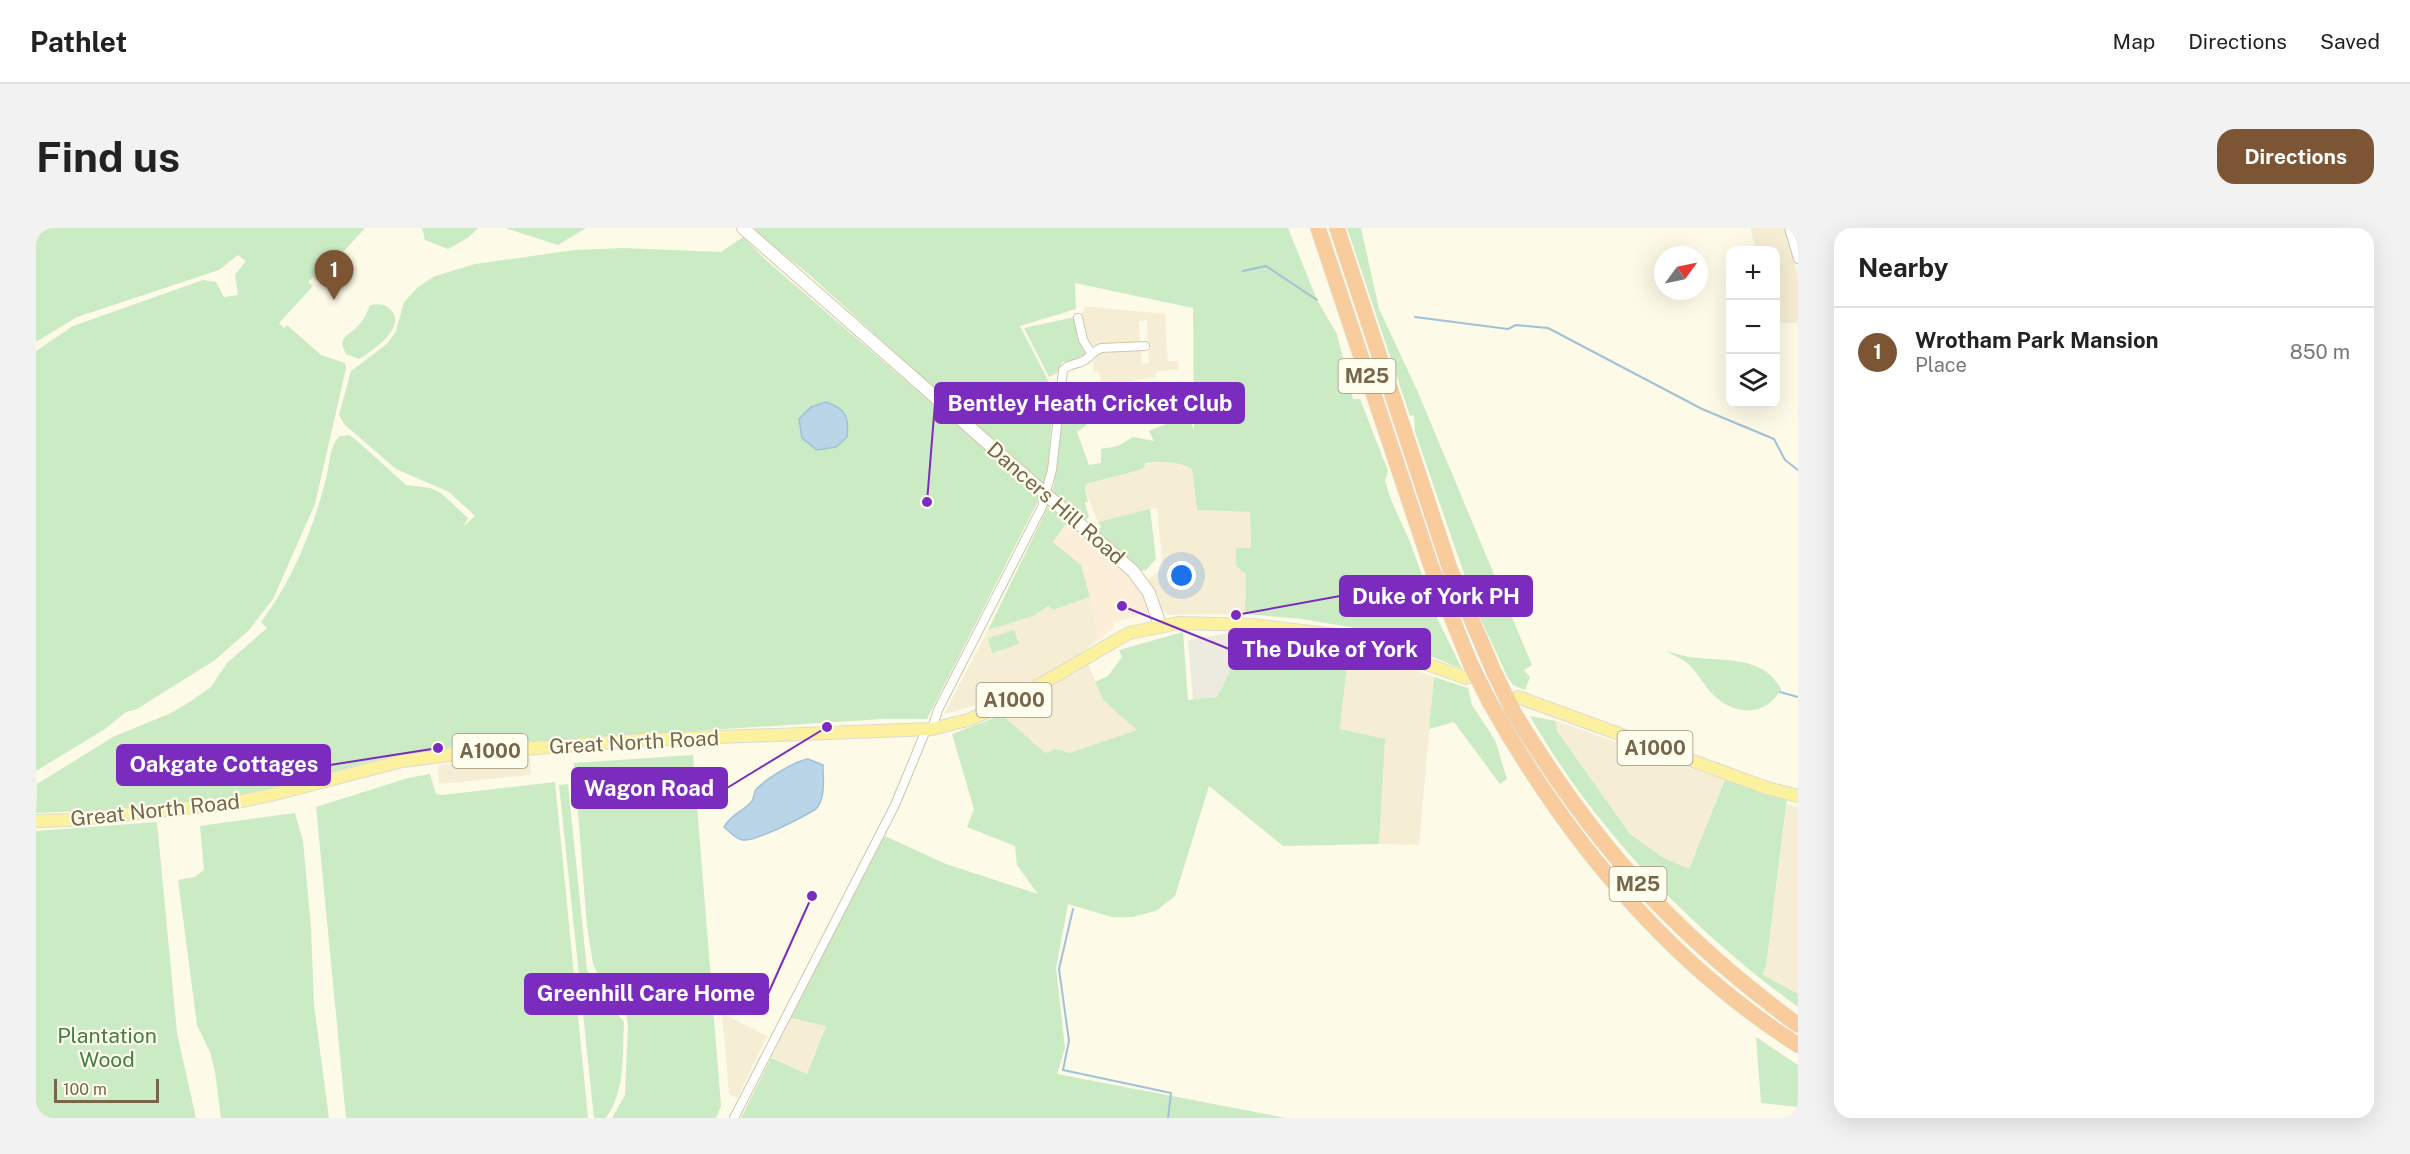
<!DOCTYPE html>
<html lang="en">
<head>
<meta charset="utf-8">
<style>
  :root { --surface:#fff; --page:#f2f2f2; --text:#222; --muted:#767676; --line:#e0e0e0; --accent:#7c5634 }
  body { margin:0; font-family:"Public Sans",sans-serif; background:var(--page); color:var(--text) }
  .controls { position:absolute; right:18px; top:18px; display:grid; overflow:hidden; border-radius:12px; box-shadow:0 6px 24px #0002 }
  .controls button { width:54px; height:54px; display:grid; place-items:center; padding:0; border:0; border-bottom:2px solid var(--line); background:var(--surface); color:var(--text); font:30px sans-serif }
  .compass { position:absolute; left:1618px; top:18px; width:54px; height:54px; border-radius:50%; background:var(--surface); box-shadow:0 6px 24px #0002; rotate:57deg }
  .scale { position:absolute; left:18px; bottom:15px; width:105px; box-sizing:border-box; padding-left:6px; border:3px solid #77664a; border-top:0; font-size:16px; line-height:21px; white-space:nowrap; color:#77664a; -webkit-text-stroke:4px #fffded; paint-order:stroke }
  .you { position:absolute; left:1146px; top:348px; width:21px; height:21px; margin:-15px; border:4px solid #fff; border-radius:50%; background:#1a73e8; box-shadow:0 0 0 9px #1a73e833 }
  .badge { display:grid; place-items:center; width:39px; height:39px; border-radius:50%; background:var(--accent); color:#fff; font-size:20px; font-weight:700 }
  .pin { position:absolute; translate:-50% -50px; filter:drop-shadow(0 2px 3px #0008) }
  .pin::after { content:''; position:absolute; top:32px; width:21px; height:18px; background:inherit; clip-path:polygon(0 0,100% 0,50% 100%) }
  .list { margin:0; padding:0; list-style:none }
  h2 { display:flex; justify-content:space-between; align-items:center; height:78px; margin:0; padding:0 24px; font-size:26px }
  h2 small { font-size:20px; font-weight:400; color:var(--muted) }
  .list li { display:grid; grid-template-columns:39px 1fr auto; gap:18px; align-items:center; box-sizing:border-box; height:90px; padding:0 24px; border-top:2px solid var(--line) }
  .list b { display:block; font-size:22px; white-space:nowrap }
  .list p { margin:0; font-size:20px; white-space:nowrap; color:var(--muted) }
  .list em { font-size:20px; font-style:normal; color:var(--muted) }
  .icon { flex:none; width:33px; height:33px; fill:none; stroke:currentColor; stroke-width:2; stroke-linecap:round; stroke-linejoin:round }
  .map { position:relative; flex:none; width:1762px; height:890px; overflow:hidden; border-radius:18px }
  header { display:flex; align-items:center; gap:36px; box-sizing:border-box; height:84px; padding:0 30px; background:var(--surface); border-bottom:2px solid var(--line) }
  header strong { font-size:28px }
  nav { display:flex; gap:33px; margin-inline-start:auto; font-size:21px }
  .intro { display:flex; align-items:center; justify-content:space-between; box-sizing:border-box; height:144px; padding:0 36px }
  h1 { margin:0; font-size:42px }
  .button { padding:15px 27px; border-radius:18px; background:var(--accent); color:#fff; font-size:21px; font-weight:700 }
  main { display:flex; gap:36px; padding:0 36px }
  aside { flex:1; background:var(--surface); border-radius:18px; box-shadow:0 6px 24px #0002 }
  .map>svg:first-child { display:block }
</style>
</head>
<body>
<header>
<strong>Pathlet</strong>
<nav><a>Map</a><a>Directions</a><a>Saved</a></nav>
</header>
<div class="intro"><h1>Find us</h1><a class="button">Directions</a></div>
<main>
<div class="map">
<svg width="1762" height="890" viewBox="0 0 1762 890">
  <rect width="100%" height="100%" fill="#fdfae7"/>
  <path fill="#f5eed5" d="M1714,0H1748L1762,47V95H1742L1740,22H1720Z
    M1048,78L1129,86L1132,133H1142L1143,142L1121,143L1119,149L1066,158L1063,144L1058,143L1057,133L1065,125L1105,123L1106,136L1113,135L1111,92L1103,93L1104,113L1052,117L1043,88L1048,83Z
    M1133,233L1156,241L1161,282L1214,284L1215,320H1200L1210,346L1209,386L1132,387L1126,382L1112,352L1127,339L1121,280L1062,294L1049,262L1050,256L1107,241L1110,236Z
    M1054,369L1064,411L1037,431L961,472L908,486L952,402L997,388L1014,378L1017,382Z
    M1313,418L1398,449L1383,617L1343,616L1348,512L1304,501Z
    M1052,436L1068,473L1102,502L1032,525L1020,521L1009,526L966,487L1014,466L1012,460Z
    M1520,493L1689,552L1653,641L1626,629L1594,606L1521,503Z
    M494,529L495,547L403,556L402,537Z
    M1751,576L1762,579V766L1726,746L1730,739Z
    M686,785L731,808L701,870L693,866Z
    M755,790L790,798L771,846L735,830Z"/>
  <path fill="#fdeeda" d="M1032,293L1107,360L1115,384L1078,394L1077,401L1064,411L1045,337L1017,314Z"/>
  <path fill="#edeae0" d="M1193,405V445L1181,469L1157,472L1152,412Z"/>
  <path fill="#caebc4" d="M0,0H329L281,53L277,49L272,54L277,58L243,95L248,100L251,97L285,127L309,135L310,140L279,276L237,371L213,402L179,432L101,481L90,484L69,501L0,543V123L37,98L167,52L180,54L188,69L202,67L199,47L210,33L202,27L183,42L41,89L0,114Z
    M386,0H442L433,9L412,21L389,12Z
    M469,0H550L522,17Z
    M719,0H1252L1281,72L1301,106L1317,171H1324L1352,243L1349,253L1355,272L1374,314L1402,392L1426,441L1348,409L1319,400L1266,391L1209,386L1210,346L1200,338V320H1215L1214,284L1161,282L1156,241C1140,233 1128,233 1110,235L1107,241L1050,256L1049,262L1052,273L1049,275L1053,289L1047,294L1014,267L1018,258L1023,191L1037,186L1053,195L1041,204L1053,237L1065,235V221L1082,218L1097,209L1118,213L1113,203L1130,196L1134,184L1148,171L1158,203L1157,80L1039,55L1040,81L984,98L1018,164L1011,249L1006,259L776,49L720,4Z
    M1311,0H1325L1343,81L1381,162L1496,437L1488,442L1494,449L1489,462L1477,457L1472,450L1441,383L1379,204L1378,187L1374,188Z
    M707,9L731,33L1004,269L891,491H846L423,518L345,531L191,572L118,580L0,585L1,556L77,509L135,485L155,473L175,459L191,435L231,400L225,394C257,352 279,297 291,246C294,235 294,215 304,208L313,207L319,211L370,257L394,260L405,265L432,290L428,298L439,288L413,264L360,241L308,196L303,187L315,143L352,115L360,103L368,74L382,59L399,48L439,36L539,22L587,20L685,24Z
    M334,77C341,76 347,75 353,80C374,98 336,123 323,131L310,126C301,109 311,109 321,99C328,92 331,85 334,77Z
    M1039,89L1050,127L1041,132L1026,134L1021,145L1013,149L988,100Z
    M1013,277L1032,293L1017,314L1045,337L1054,369L1017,382L1013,378L997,388L952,402Z
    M1114,281L1120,331L1110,342L1104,343L1059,304L1065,299L1062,294Z
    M978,402L983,416L956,425L952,410Z
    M1147,404L1152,472L1181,469L1193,445V405L1261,409L1313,418L1304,501L1349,511L1343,616L1247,618L1173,558L1139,668L1120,683L1096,689H1076L1032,676L1020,740L1029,820L1021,846L1250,890H705L735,830L771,846L790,798L755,790L797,703L849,608L910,636L1002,666L981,637L979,618L931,599L938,581L916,506L966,487L1009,525L1020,521L1033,525L1101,502L1068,473L1059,454L1072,448L1086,429L1083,422Z
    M1630,423C1640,426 1651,429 1662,430C1692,433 1728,429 1745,461C1732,486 1704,489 1682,471C1669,461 1663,445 1651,435C1645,430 1636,427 1630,423Z
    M1398,449L1432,460L1436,477L1459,512L1471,551L1464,556L1418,494L1393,501Z
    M1494,488L1520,493L1521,503L1594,606L1626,629L1653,641L1689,552L1751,571L1730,739L1726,746L1762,766V779C1656,702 1559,602 1494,488Z
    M657,527L685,878L680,890H576L589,867L592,798L590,785L565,753L557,736L551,698L538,535Z
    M394,546L400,566L406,567L519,554L552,890H310L280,579L372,550Z
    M532,556L551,742L561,761L588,794C586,828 590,861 570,890H558L523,557Z
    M259,585L267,613L275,700L278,777L293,890H185L179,844L174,824L161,797L142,652L159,649L168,642L164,598Z
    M121,594L141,805L160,890H0V603Z
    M1720,809L1762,837V879L1725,875Z"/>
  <path fill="#bad5e7" stroke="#a0c2d9" stroke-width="1.5" d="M790,174C810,181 813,188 811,209L800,219L781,222L766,210L763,191L775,179Z
    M772,531L787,537C787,552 790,569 780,581C767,589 719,614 707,612C699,611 694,604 688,599C696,585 709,583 716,573C718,570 718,566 719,563C727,552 759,533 772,531Z"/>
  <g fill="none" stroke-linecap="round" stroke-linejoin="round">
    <path stroke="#a0c2d9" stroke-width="2" d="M1207,43L1230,38L1281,72
      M1379,89L1472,101L1480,97L1512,100L1666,181L1738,211L1749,232L1762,242
      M1744,464L1762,469
      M1037,681L1023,741L1033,813L1027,842L1135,865L1132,890"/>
    <defs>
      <path id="street" d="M1753,0L1762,31
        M1042,90L1047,112L1055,125
        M896,501L902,482L1006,279L1016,242L1027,142C1033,135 1041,137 1049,132C1055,128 1057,123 1065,120L1109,118
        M698,890L859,577L890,502"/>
      <path id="secondary" d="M707,0L1097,343L1113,365L1124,397"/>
      <path id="primary" d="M1482,469L1731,560L1762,568
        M0,593L34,592L191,576L235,567L366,533L421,526L605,512L896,501L932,492L976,473L1093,405L1143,395L1217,397L1315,409L1430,450"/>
      <path id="highway" d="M1282,0L1395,338L1434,435
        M1301,0L1414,341L1458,444
        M1453,473C1529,609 1629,732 1762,817
        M1477,483C1557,616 1637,705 1762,797"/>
    </defs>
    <use href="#street" stroke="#cfc5ac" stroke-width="10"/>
    <use href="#secondary" stroke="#d2c6a9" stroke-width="14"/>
    <use href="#primary" stroke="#dedad4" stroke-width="14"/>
    <use href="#highway" stroke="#dedad4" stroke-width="16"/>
    <use href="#street" stroke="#fff" stroke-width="8"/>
    <use href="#secondary" stroke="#fff" stroke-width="12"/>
    <use href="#primary" stroke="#fcf19e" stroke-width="12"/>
    <use href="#highway" stroke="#f8cc9c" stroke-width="15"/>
    <defs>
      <path id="highway-bridge" d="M1434,435L1453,473
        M1458,444L1477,483"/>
    </defs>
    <use href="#highway-bridge" stroke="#dedad4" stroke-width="16" stroke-linecap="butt"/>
    <use href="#highway-bridge" stroke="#f8cc9c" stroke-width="15"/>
  </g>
  <g text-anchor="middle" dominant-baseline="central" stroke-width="4.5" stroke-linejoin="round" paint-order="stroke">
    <g fill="#fffded" stroke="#a0937b" stroke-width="1.5">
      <rect x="1302.5" y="131" width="57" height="34" rx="4.5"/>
      <rect x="940.5" y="455" width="75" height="34" rx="4.5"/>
      <rect x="1581.5" y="503" width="75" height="34" rx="4.5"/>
      <rect x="416.5" y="506" width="75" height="34" rx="4.5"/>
      <rect x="1573.5" y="639" width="57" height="34" rx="4.5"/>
    </g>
    <g font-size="20" font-weight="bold" fill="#77664a">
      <text x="1331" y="148">M25</text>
      <text x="978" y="472">A1000</text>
      <text x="1619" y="520">A1000</text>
      <text x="454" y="523">A1000</text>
      <text x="1602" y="656">M25</text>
    </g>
    <g font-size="21" fill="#77664a" stroke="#fffded">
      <text transform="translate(1020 275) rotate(41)">Dancers Hill Road</text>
      <text transform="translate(598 514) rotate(-3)">Great North Road</text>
      <text transform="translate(119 582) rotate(-6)">Great North Road</text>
    </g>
    <g font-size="21" fill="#447d42" stroke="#fffded">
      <text x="71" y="807">Plantation<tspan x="71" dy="24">Wood</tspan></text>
    </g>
  </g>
  <path fill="none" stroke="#7b2cbf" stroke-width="2" d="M891 274L899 175M1200 387L1304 368M1086 378L1193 421M402 520L294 537M791 499L691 560M776 668L732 766"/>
  <g fill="#7b2cbf" stroke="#fffded" stroke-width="2">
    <circle cx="891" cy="274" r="6"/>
    <circle cx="1200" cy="387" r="6"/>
    <circle cx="1086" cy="378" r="6"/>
    <circle cx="402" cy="520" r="6"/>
    <circle cx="791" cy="499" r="6"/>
    <circle cx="776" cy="668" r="6"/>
  </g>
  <g fill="#7b2cbf" stroke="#7b2cbf" stroke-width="2">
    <rect x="899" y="155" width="309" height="40" rx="6"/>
    <rect x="1304" y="348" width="192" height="40" rx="6"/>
    <rect x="1193" y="401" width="201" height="40" rx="6"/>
    <rect x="81" y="517" width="213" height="40" rx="6"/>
    <rect x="536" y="540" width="155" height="40" rx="6"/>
    <rect x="489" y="746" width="243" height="40" rx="6"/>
  </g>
  <g font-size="22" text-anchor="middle" font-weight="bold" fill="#fff">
    <text x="1054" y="183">Bentley Heath Cricket Club</text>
    <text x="1400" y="376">Duke of York PH</text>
    <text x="1294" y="429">The Duke of York</text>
    <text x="188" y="544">Oakgate Cottages</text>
    <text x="613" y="568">Wagon Road</text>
    <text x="610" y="773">Greenhill Care Home</text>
  </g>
</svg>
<div class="controls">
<button>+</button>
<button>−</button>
<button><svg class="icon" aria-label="layers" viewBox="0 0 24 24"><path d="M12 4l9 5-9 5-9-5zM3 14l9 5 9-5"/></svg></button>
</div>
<svg class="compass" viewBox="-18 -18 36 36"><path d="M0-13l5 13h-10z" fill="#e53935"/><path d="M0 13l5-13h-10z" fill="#767676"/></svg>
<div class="scale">100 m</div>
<div class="you"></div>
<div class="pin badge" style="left:298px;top:72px">1</div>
</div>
<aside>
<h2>Nearby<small></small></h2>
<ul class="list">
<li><span class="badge">1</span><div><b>Wrotham Park Mansion</b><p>Place</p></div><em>850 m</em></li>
</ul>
</aside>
</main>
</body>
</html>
